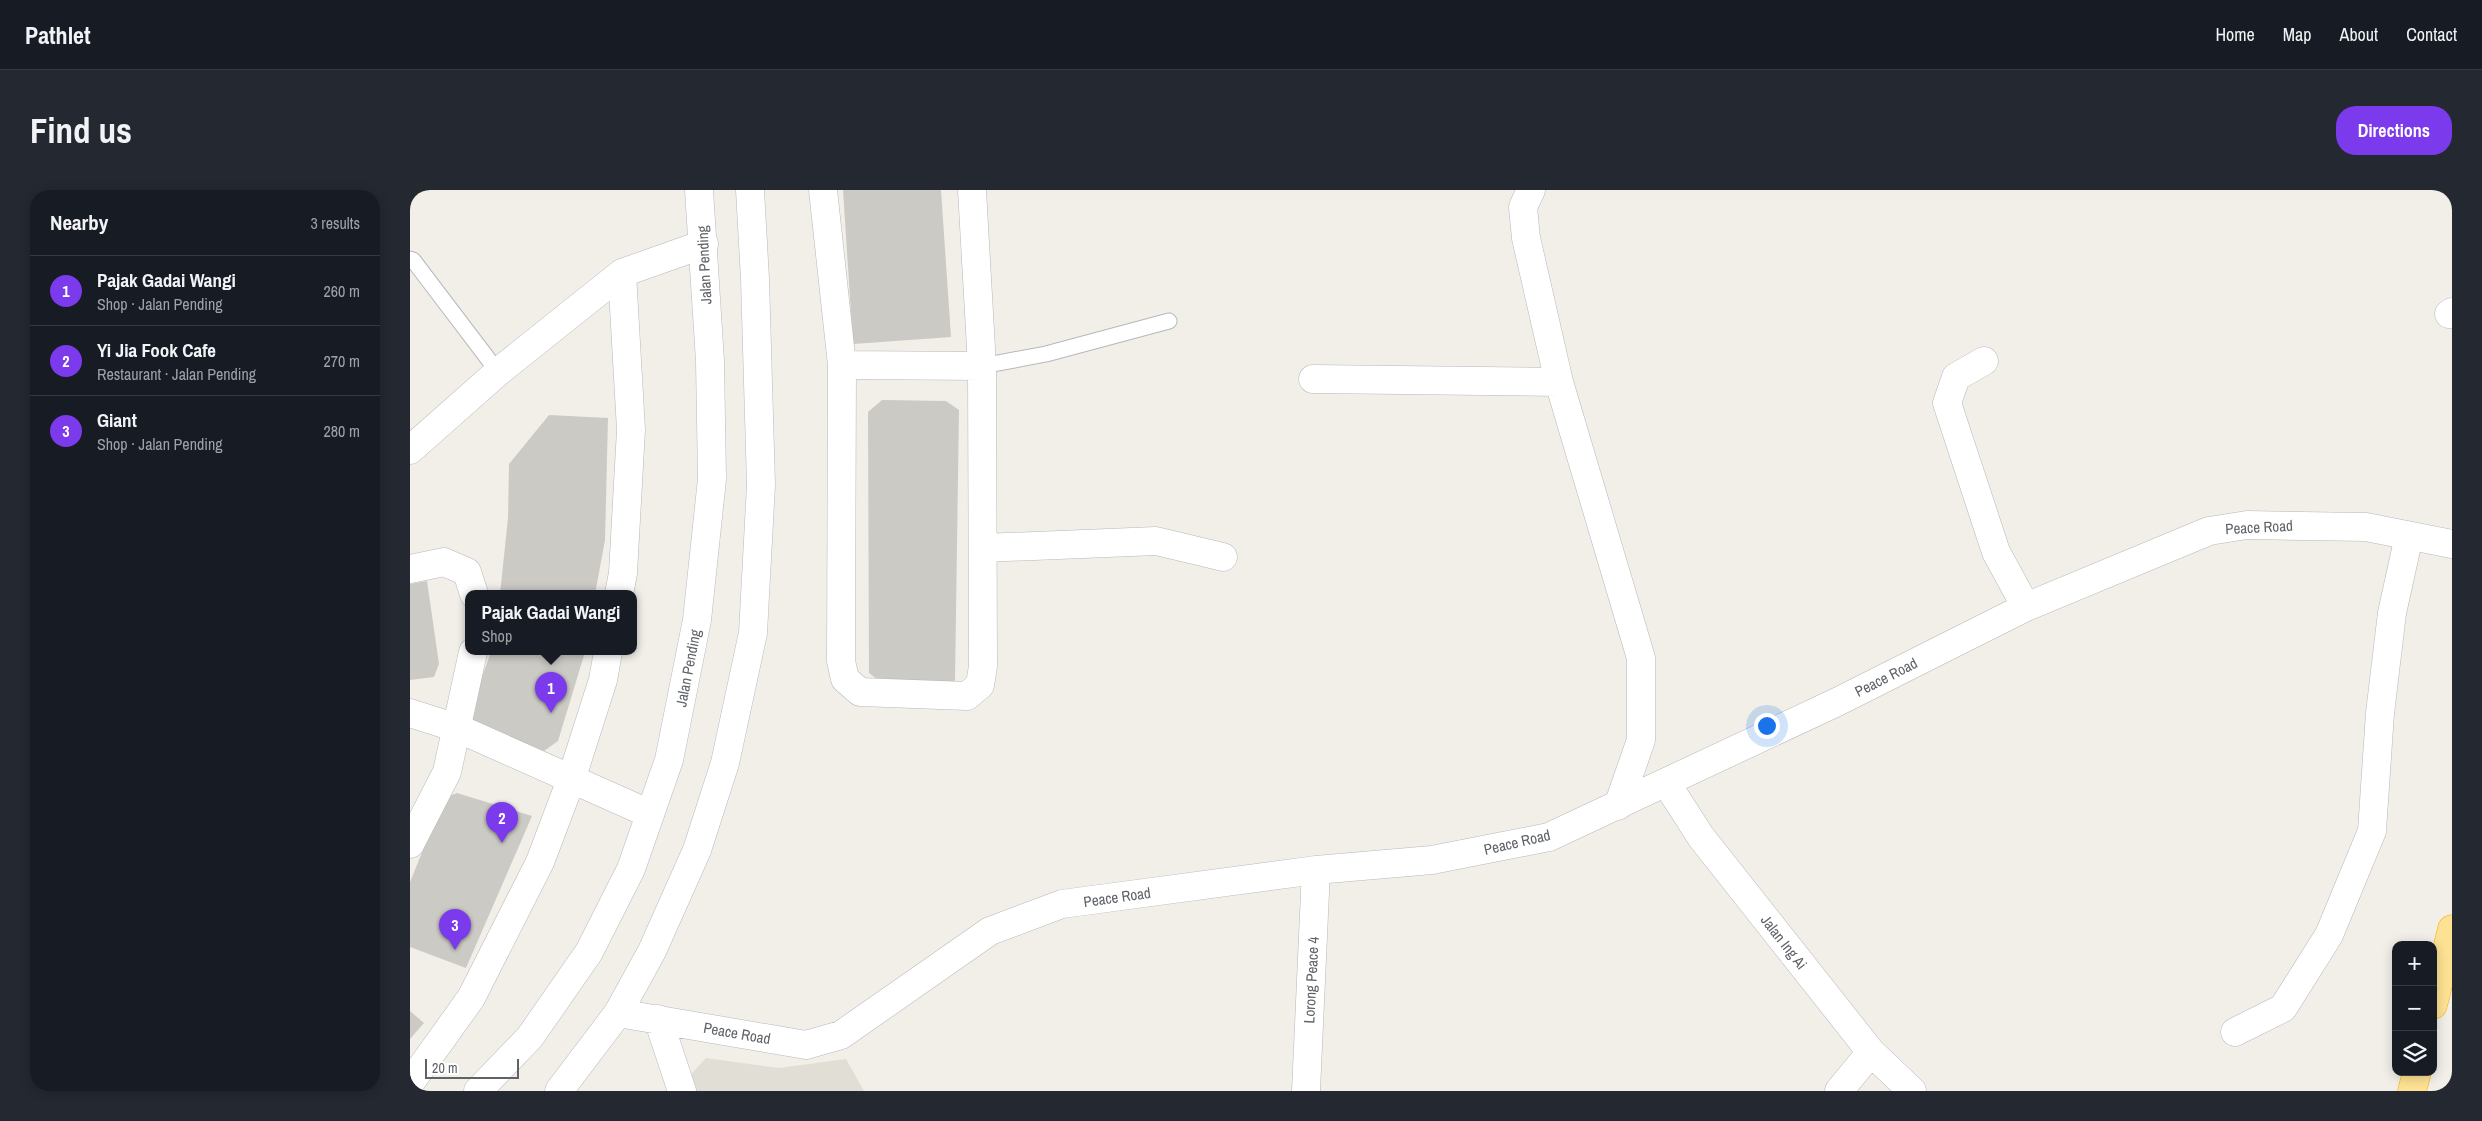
<!DOCTYPE html>
<html lang="en">
<head>
<meta charset="utf-8">
<style>
  :root { --surface:#171b24; --page:#242831; --text:#f1f3f6; --muted:#9ea1a6; --line:#363941; --accent:#7c3aed }
  body { margin:0; font-family:"Archivo Narrow",sans-serif; background:var(--page); color:var(--text) }
  .controls { position:absolute; right:15px; bottom:15px; display:grid; overflow:hidden; border-radius:10px; box-shadow:0 2px 12px #0003 }
  .controls button { width:45px; height:45px; display:grid; place-items:center; padding:0; border:0; border-bottom:1px solid var(--line); background:var(--surface); color:var(--text); font:25px sans-serif }
  .scale { position:absolute; left:15px; bottom:12px; width:94px; box-sizing:border-box; padding-left:5px; border:2px solid #5f6368; border-top:0; font-size:14px; line-height:18px; white-space:nowrap; color:#5f6368; -webkit-text-stroke:4px #fff; paint-order:stroke }
  .you { position:absolute; left:1356px; top:535px; width:18px; height:18px; margin:-12px; border:4px solid #fff; border-radius:50%; background:#1a73e8; box-shadow:0 0 0 8px #1a73e833 }
  .badge { display:grid; place-items:center; width:32px; height:32px; border-radius:50%; background:var(--accent); color:#fff; font-size:16px; font-weight:700 }
  .pin { position:absolute; translate:-50% -41px; filter:drop-shadow(0 1px 2px #0008) }
  .pin::after { content:''; position:absolute; top:26px; width:18px; height:15px; background:inherit; clip-path:polygon(0 0,100% 0,50% 100%) }
  .popup { position:absolute; left:55px; top:400px; width:172px; height:65px; box-sizing:border-box; display:grid; place-content:center; border-radius:10px; background:var(--surface); filter:drop-shadow(0 1px 4px #0005); font-size:16px; white-space:nowrap; color:var(--muted) }
  .popup b { font-size:19px; color:var(--text) }
  .popup::after { content:''; position:absolute; left:50%; top:100%; margin-left:-10px; border:10px solid transparent; border-top-color:var(--surface) }
  .list { margin:0; padding:0; list-style:none }
  h2 { display:flex; justify-content:space-between; align-items:center; height:65px; margin:0; padding:0 20px; font-size:21px }
  h2 small { font-size:16px; font-weight:400; color:var(--muted) }
  .list li { display:grid; grid-template-columns:32px 1fr auto; gap:15px; align-items:center; box-sizing:border-box; height:70px; padding:0 20px; border-top:1px solid var(--line) }
  .list b { display:block; font-size:19px; white-space:nowrap }
  .list p { margin:0; font-size:16px; white-space:nowrap; color:var(--muted) }
  .list em { font-size:16px; font-style:normal; color:var(--muted) }
  .icon { flex:none; width:28px; height:28px; fill:none; stroke:currentColor; stroke-width:2; stroke-linecap:round; stroke-linejoin:round }
  .map { position:relative; flex:none; width:2042px; height:901px; overflow:hidden; border-radius:20px }
  header { display:flex; align-items:center; gap:30px; box-sizing:border-box; height:70px; padding:0 25px; background:var(--surface); border-bottom:1px solid var(--line) }
  header strong { font-size:24px }
  nav { display:flex; gap:28px; margin-inline-start:auto; font-size:18px }
  .intro { display:flex; align-items:center; justify-content:space-between; box-sizing:border-box; height:120px; padding:0 30px }
  h1 { margin:0; font-size:35px }
  .button { padding:12px 22px; border-radius:20px; background:var(--accent); color:#fff; font-size:18px; font-weight:700 }
  main { display:flex; gap:30px; padding:0 30px }
  aside { flex:1; background:var(--surface); border-radius:20px; box-shadow:0 2px 12px #0003 }
  .map>svg:first-child { display:block }
</style>
</head>
<body>
<header>
<strong>Pathlet</strong>
<nav><a>Home</a><a>Map</a><a>About</a><a>Contact</a></nav>
</header>
<div class="intro"><h1>Find us</h1><a class="button">Directions</a></div>
<main>
<aside>
<h2>Nearby<small>3 results</small></h2>
<ul class="list">
<li><span class="badge">1</span><div><b>Pajak Gadai Wangi</b><p>Shop · Jalan Pending</p></div><em>260 m</em></li>
<li><span class="badge">2</span><div><b>Yi Jia Fook Cafe</b><p>Restaurant · Jalan Pending</p></div><em>270 m</em></li>
<li><span class="badge">3</span><div><b>Giant</b><p>Shop · Jalan Pending</p></div><em>280 m</em></li>
</ul>
</aside>
<div class="map">
<svg width="2042" height="901" viewBox="0 0 2042 901">
  <rect width="100%" height="100%" fill="#f1efe8"/>
  <path fill="#e1ded6" d="M296,868L369,878L436,869L454,901H265Z"/>
  <path fill="#cccac5" d="M433,0H531L541,147L443,154Z
    M472,210L536,211L549,220L545,491H469L459,483L458,222Z
    M139,225L198,228L195,350L185,404H90L98,328L99,274Z
    M17,391L29,474L24,487L0,490V394Z
    M81,462H175L148,551L134,561L67,537L59,522Z
    M47,603L122,626L56,778L0,757V692L34,608Z
    M0,821L14,833L0,849Z"/>
  <g fill="none" stroke-linecap="round" stroke-linejoin="round">
    <defs>
      <path id="lane" d="M0,69L3,70L88,182
        M572,176L636,164L759,131"/>
      <path id="street" d="M413,0L432,175L431,471L435,489L450,502L557,506L570,495L573,476L572,176L562,0
        M1121,0L1113,17L1116,48L1149,192L1231,468V550L1208,616
        M2039,124L2042,122
        M1574,171L1546,187L1537,213L1586,362L1616,417
        M432,175L572,176
        M903,189L1149,192
        M0,260L88,182L212,83L294,54
        M573,358L746,351L813,367
        M0,379L34,372L57,382L64,404
        M209,404L213,383L221,240L212,83
        M0,523L47,538L240,624
        M1257,594L1291,647L1461,862L1502,901
        M0,654L37,582L63,462
        M208,823L396,855L431,845L580,741L652,714L906,680L1022,670L1139,647L1427,512L1616,417L1799,341L1837,335L1956,337L2042,354
        M248,829L272,901
        M1825,842L1873,818L1919,745L1962,641L1970,523L1982,423L1999,346
        M0,893L61,808L130,672L161,590L193,490L198,462
        M896,901L906,680
        M1429,901L1461,862"/>
      <path id="secondary" d="M68,901L120,847L179,762L221,679L259,570L287,430L302,289L300,171L289,0
        M149,901L208,823L242,761L287,660L315,573L343,443L351,295L345,89L340,0"/>
      <path id="highway" d="M2023,815L2042,739
        M2002,901L2007,882"/>
    </defs>
    <use href="#lane" stroke="#b5b8bc" stroke-width="17"/>
    <use href="#street" stroke="#b5b8bc" stroke-width="29"/>
    <use href="#secondary" stroke="#b6babf" stroke-width="29"/>
    <use href="#highway" stroke="#f9ab00" stroke-width="29"/>
    <use href="#lane" stroke="#fff" stroke-width="15"/>
    <use href="#street" stroke="#fff" stroke-width="28"/>
    <use href="#secondary" stroke="#fff" stroke-width="28"/>
    <use href="#highway" stroke="#fde293" stroke-width="28"/>
  </g>
  <g text-anchor="middle" dominant-baseline="central" stroke-width="4" stroke-linejoin="round" paint-order="stroke">
    <g font-size="15" fill="#5f6368" stroke="#fff">
      <text transform="translate(294 75) rotate(-93)">Jalan Pending</text>
      <text transform="translate(1849 337) rotate(-3)">Peace Road</text>
      <text transform="translate(278 478) rotate(-79)">Jalan Pending</text>
      <text transform="translate(1476 487) rotate(-27)">Peace Road</text>
      <text transform="translate(1107 652) rotate(-13)">Peace Road</text>
      <text transform="translate(707 707) rotate(-8)">Peace Road</text>
      <text transform="translate(1374 752) rotate(52)">Jalan Ing Ai</text>
      <text transform="translate(901 790) rotate(-87)">Lorong Peace 4</text>
      <text transform="translate(327 843) rotate(10)">Peace Road</text>
    </g>
  </g>
</svg>
<div class="controls">
<button>+</button>
<button>−</button>
<button><svg class="icon" aria-label="layers" viewBox="0 0 24 24"><path d="M12 4l9 5-9 5-9-5zM3 14l9 5 9-5"/></svg></button>
</div>
<div class="scale">20 m</div>
<div class="you"></div>
<div class="pin badge" style="left:141px;top:523px">1</div>
<div class="popup"><b>Pajak Gadai Wangi</b>Shop</div>
<div class="pin badge" style="left:92px;top:653px">2</div>
<div class="pin badge" style="left:45px;top:760px">3</div>
</div>
</main>
</body>
</html>
